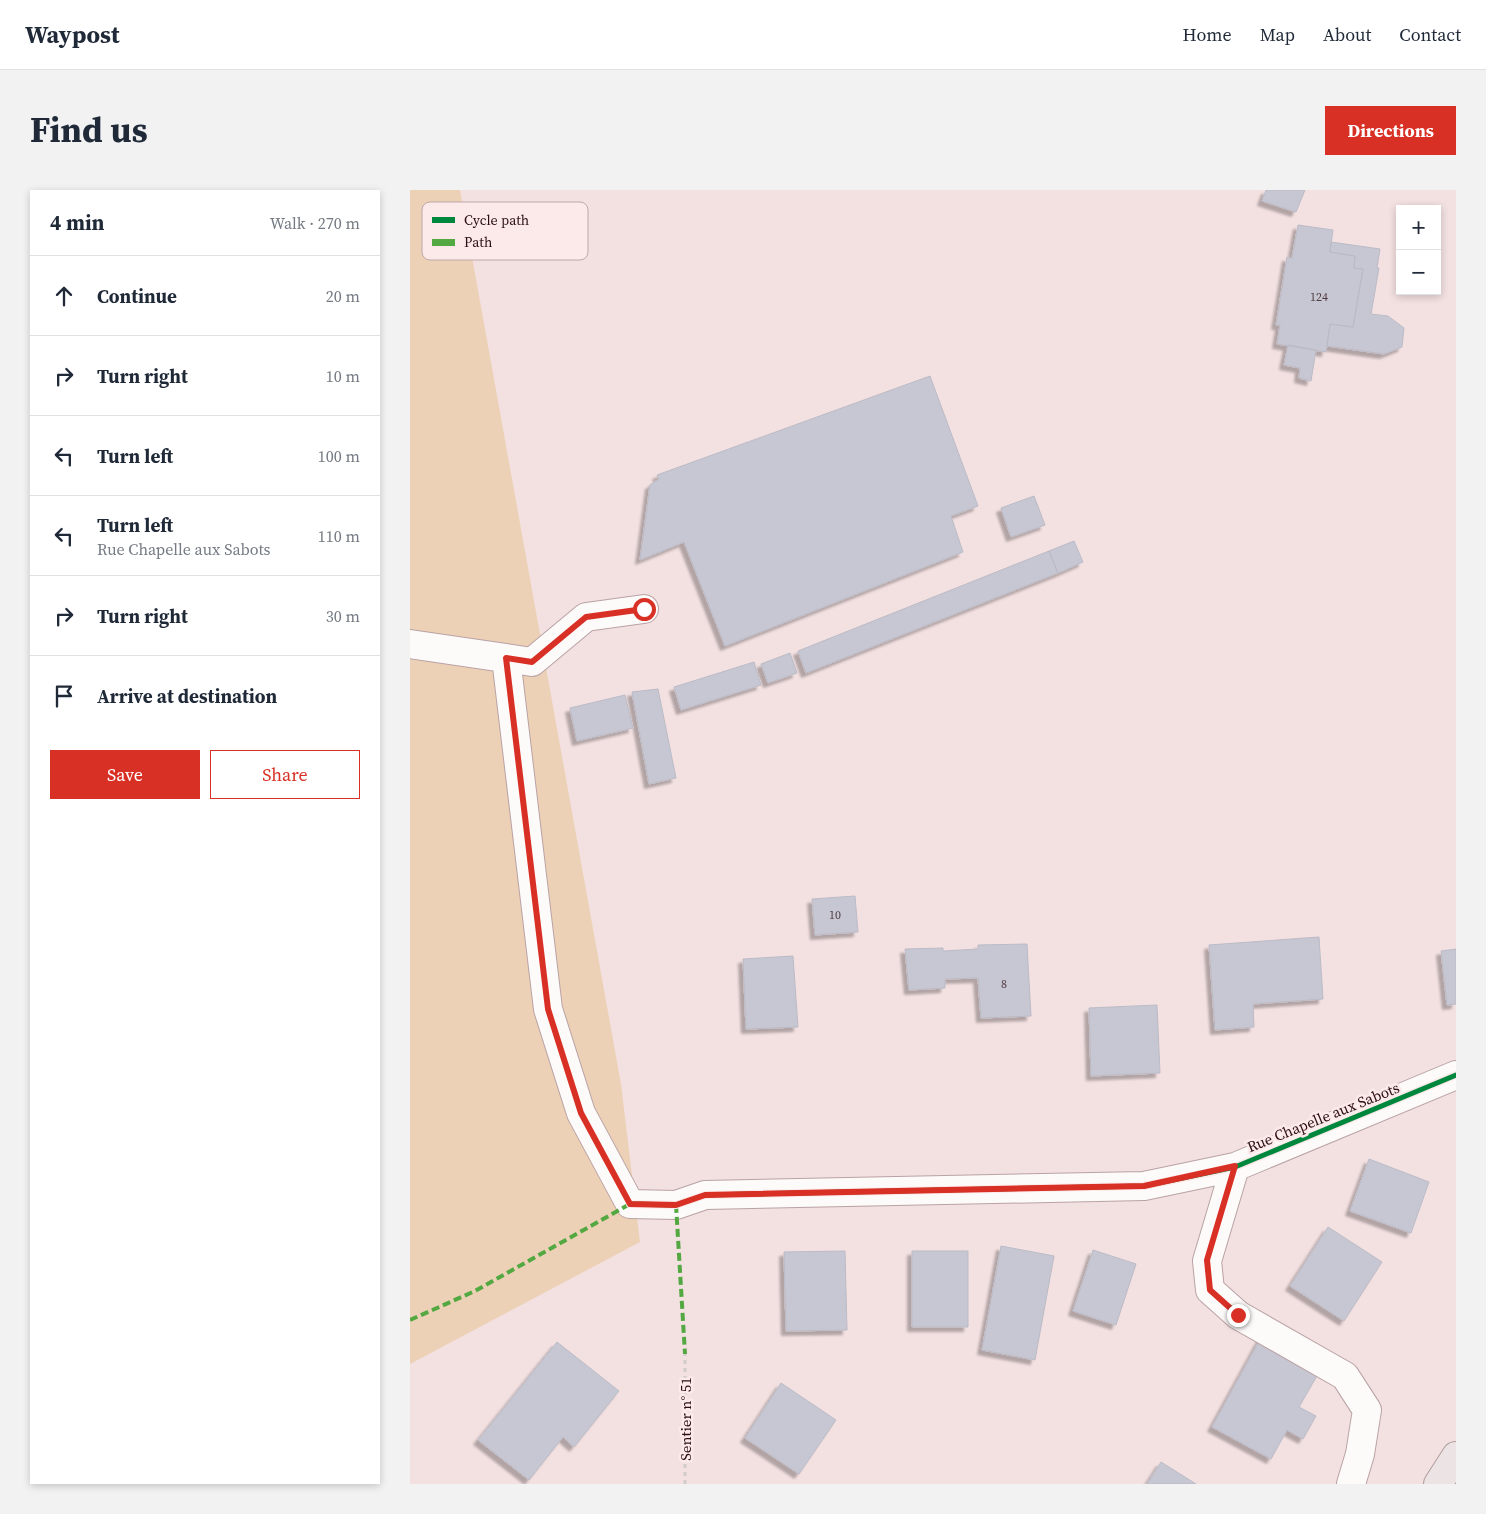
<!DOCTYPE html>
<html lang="en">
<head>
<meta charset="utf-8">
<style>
  :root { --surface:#fff; --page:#f2f2f3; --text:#1f2937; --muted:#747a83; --line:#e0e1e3; --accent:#d93025 }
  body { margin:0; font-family:"Source Serif 4",serif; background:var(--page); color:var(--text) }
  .controls { position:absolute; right:15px; top:15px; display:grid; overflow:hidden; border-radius:0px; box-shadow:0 2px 8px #0003 }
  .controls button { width:45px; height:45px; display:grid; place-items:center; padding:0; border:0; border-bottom:1px solid var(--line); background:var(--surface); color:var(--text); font:25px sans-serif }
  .stop { position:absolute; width:15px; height:15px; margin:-11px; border:4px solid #d93025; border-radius:50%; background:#fff }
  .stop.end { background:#d93025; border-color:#fff; box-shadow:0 1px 5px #0008 }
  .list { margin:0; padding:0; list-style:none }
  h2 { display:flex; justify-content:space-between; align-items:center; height:65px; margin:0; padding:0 20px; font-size:21px }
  h2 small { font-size:16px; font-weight:400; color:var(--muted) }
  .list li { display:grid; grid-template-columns:32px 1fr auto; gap:15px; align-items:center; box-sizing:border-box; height:80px; padding:0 20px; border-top:1px solid var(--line) }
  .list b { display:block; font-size:19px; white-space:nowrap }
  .list p { margin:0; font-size:16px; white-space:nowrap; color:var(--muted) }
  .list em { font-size:16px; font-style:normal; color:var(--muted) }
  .actions { display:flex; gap:10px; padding:15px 20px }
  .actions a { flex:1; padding:11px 0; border:1px solid var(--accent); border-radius:0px; text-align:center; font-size:18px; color:var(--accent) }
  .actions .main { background:var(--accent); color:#fff }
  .icon { flex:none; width:28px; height:28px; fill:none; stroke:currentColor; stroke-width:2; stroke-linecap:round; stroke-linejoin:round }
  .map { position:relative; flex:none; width:1046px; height:1294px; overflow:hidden; border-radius:0px }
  header { display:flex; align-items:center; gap:30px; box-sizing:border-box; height:70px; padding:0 25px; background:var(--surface); border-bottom:1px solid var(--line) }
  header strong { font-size:24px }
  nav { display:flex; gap:28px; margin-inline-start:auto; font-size:18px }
  .intro { display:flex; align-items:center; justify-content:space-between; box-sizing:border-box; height:120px; padding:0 30px }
  h1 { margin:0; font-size:35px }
  .button { padding:12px 22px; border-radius:0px; background:var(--accent); color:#fff; font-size:18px; font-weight:700 }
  main { display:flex; gap:30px; padding:0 30px }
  aside { flex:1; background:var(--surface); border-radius:0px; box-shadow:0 2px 8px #0003 }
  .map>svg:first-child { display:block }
</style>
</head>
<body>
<header>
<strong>Waypost</strong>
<nav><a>Home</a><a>Map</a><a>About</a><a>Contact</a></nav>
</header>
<div class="intro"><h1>Find us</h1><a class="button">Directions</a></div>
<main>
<aside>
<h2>4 min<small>Walk · 270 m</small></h2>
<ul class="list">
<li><svg class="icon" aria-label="ahead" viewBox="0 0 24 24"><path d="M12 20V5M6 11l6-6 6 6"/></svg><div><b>Continue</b></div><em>20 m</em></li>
<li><svg class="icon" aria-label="right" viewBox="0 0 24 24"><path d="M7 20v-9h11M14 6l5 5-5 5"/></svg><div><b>Turn right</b></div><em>10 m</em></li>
<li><svg class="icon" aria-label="left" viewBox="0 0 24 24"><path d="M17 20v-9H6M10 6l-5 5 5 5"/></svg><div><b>Turn left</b></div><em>100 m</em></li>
<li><svg class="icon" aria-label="left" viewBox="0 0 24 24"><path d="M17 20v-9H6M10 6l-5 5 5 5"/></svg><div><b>Turn left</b><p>Rue Chapelle aux Sabots</p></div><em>110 m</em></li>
<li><svg class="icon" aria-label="right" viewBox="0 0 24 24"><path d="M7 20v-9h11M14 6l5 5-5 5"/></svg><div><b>Turn right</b></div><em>30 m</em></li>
<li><svg class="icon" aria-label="arrive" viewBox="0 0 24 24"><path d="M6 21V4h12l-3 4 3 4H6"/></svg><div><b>Arrive at destination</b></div></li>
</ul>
<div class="actions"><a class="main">Save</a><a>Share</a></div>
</aside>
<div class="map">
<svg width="1046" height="1294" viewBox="0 0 1046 1294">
  <defs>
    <filter id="shadow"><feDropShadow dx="-4.5" dy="4.5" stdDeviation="1" flood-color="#0004"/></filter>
  </defs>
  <rect width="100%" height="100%" fill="#f3e0e1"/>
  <path fill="#ecd1b6" d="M0,0H50L211,894L230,1052L0,1174Z"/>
  <path fill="#c7c7d3" stroke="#bbbbc6" filter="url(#shadow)" d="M856,0H895L886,22L852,11Z
    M888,35L923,40L920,62L945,66L944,78L953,79L943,137L920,134L916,162L867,154L870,135H866L877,67L882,68Z
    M921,52L970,59L967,78H969L961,124L978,126L994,138L992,157L974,164L917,156L920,134L943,137L953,79L944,78L945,66L920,62Z
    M878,155L906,160L901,191L889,188L890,178L874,175Z
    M520,186L568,316L541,326L553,362L315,456L274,352L230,370L240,295L249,289L247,285Z
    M624,306L635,335L601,347L591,318Z
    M664,351L673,372L648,383L639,361Z
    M639,361L648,383L396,483L388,461Z
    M380,463L387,483L358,493L351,474Z
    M344,472L351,495L271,520L264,497Z
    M248,499L266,588L239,594L222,502Z
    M215,505L223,538L167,551L160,518Z
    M445,706L448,742L405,745L402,709Z
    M909,747L913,809L843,814L844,837L805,840L799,755Z
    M617,754L621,826L571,828L568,788L535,789V798L499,800L495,759L533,758V761L568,759V755Z
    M1046,759V814L1037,815L1031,761Z
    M383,766L388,837L336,839L333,769Z
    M747,815L750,883L681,886L679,818Z
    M959,969L1019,992L1001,1043L940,1021Z
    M918,1037L972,1072L934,1131L880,1096Z
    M591,1056L644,1066L625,1170L572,1160Z
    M683,1060L726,1074L706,1135L663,1121Z
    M435,1061L437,1140L376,1141L374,1062Z
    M502,1061H558V1137H502Z
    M853,1144L912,1177L889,1217L906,1226L893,1249L877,1240L861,1269L802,1237Z
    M147,1152L209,1201L164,1257L153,1247L119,1290L68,1250Z
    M371,1193L426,1230L389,1284L335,1248Z
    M751,1272L786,1294H737Z"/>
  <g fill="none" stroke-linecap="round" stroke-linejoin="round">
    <defs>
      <path id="minor" d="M0,454L122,472L176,427L234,419
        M96,468L138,819L171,923L220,1014L266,1015L295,1005L734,996L825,977L1046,885
        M825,977L797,1071L800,1100L828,1125L935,1186L957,1220L950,1264L941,1294"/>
      <path id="major" d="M1028,1294L1046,1266"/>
    </defs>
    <use href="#minor" stroke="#b9a2a4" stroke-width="30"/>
    <use href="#major" stroke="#b19d9e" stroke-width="30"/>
    <path stroke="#d2cbcc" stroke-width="3" stroke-dasharray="4 4" stroke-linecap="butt" d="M275,1294V1164"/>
    <use href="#minor" stroke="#fdfafa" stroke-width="28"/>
    <use href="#major" stroke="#ece3e4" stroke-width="28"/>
    <path stroke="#53a842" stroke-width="4" stroke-dasharray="8 4" stroke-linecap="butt" d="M266,1015L275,1164
      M0,1130L65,1101L220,1014"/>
    <defs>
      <path id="cycleway" d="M220,1014L266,1015L295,1005L734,996L825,977L1046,885"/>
    </defs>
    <use href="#cycleway" stroke="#fceaea" stroke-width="8"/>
    <use href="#cycleway" stroke="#00873e" stroke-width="5"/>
  </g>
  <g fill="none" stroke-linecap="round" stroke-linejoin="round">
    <path stroke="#d93025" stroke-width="6" d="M234,419L176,427L122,472L96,468L138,819L171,923L220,1014L266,1015L295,1005L734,996L825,976L797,1070L800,1100L828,1125"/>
  </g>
  <g text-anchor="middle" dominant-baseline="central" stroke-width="5" stroke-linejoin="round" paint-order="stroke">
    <g font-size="12" fill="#513c41">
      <text x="909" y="107">124</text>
      <text x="425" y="725">10</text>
      <text x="594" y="794">8</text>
    </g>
    <g font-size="15" fill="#2a0d10" stroke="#fceaea">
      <text transform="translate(913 927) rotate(-22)">Rue Chapelle aux Sabots</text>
      <text transform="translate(275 1229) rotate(-90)">Sentier n° 51</text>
    </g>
  </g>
  <rect x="12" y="12" width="166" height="58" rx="8" fill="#fceaea" stroke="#bda8a9" stroke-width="1"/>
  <rect x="22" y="27" width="23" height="6" fill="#00873e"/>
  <rect x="22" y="49" width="23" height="7" fill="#53a842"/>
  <g font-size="14" fill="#2a0d10">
    <text x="54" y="35">Cycle path</text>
    <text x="54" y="57">Path</text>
  </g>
</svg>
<div class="controls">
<button>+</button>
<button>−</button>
</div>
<div class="stop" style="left:234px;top:419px"></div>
<div class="stop end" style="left:828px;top:1125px"></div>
</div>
</main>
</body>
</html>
